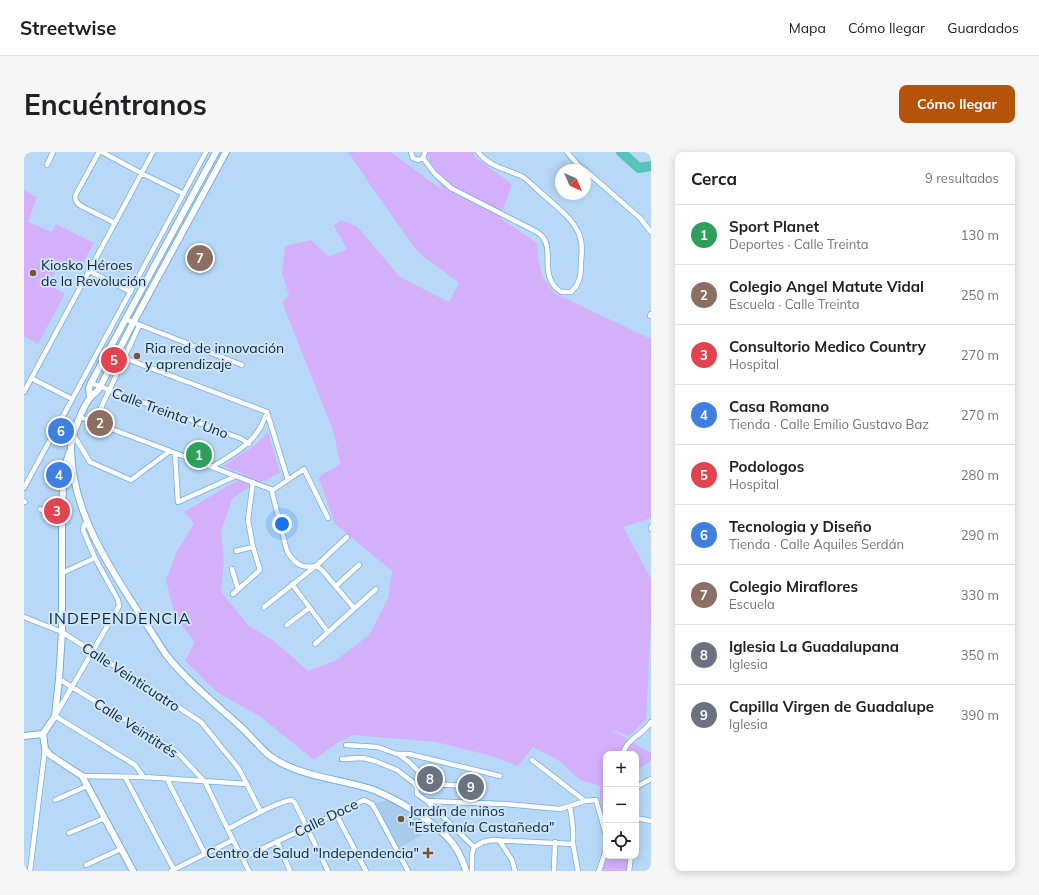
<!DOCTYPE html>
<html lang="es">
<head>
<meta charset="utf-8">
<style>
  :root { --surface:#fff; --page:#f6f6f6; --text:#202124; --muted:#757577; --line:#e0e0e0; --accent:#b45309 }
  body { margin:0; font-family:Mulish,sans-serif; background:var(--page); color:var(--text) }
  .controls { position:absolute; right:12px; bottom:12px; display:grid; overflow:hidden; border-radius:8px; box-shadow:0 2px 10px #0003 }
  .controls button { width:36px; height:36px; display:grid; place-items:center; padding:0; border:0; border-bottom:1px solid var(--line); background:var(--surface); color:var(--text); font:20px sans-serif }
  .compass { position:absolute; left:531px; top:12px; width:36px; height:36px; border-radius:50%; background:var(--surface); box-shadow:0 2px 10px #0003; rotate:136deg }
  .you { position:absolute; left:258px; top:372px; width:14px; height:14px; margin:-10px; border:3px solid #fff; border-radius:50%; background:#1a73e8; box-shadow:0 0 0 6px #1a73e833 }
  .badge { display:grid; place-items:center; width:26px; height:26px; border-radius:50%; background:var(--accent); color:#fff; font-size:13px; font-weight:700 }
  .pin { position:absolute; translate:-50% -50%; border:2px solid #fff; box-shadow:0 1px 4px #0006 }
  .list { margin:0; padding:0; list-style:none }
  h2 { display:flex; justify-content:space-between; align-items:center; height:52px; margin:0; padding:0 16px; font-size:17px }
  h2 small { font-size:13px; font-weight:400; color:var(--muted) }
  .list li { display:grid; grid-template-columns:26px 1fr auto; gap:12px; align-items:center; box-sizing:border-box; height:60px; padding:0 16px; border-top:1px solid var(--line) }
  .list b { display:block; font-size:15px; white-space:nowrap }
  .list p { margin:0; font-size:13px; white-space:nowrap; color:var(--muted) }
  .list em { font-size:13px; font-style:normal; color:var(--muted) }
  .icon { flex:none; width:22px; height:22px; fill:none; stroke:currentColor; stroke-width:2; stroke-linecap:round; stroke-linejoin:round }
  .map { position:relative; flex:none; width:627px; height:719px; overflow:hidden; border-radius:8px }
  header { display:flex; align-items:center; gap:24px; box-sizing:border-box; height:56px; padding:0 20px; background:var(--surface); border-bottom:1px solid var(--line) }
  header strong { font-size:19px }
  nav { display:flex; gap:22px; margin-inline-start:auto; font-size:14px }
  .intro { display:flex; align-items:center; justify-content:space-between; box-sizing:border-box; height:96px; padding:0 24px }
  h1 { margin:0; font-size:28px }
  .button { padding:10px 18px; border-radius:8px; background:var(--accent); color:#fff; font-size:14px; font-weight:700 }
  main { display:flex; gap:24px; padding:0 24px }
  aside { flex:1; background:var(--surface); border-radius:8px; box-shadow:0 2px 10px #0003 }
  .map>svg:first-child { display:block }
</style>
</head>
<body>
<header>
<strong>Streetwise</strong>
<nav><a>Mapa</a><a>Cómo llegar</a><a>Guardados</a></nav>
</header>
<div class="intro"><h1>Encuéntranos</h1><a class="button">Cómo llegar</a></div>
<main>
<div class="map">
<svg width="627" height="719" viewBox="0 0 627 719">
  <rect width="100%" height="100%" fill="#b7d9f7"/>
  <path fill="#a7cbec" d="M364,648L384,658L408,676L375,697L350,651Z"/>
  <path fill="#d4b0fb" d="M324,0H369L368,1L418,38L402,0H450V4L488,32L476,66L513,91L514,104L518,124L530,141L627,187V366L599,375L627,427V469L622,568L605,584L586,577L627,601V609L612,619V602H582V674L576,649V634L556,628L534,608L509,595L494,614L464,603L412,590L330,583L313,591L290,608L237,565L194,541L161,509L171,490L151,464L142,428L153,399L170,371L160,360L222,323L199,314L230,294L244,280L256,321L220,338L208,347L197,380L200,410L197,440L224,473L250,489L284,519L311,509L345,483L364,447L368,419L311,372L295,327L296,324L316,312L310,281L258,150L265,143L258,121L261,94L287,88L305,105L323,97L310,74L317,68L333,74L376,125L425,150L435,131L394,100L353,43Z
    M0,38L13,45L4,70L28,80L32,72L70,91L56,116L40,109L36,110L25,133L41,142L14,192L0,184Z
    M584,704H605L603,719H578Z"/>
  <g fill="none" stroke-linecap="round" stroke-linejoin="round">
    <path stroke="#59c5b9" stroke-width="10" d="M597,0L615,16L627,14"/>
    <defs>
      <path id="street" d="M75,0L51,44C51,49 53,51 57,54L91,71
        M78,0L117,21L160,42
        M387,0L389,6L394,8L399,6L401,0
        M543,0L554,13L561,18
        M399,6L411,22L427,36L511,79C513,80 516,82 518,84C531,99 514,124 537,140H547C557,131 557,121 557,109C558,101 558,89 555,82C549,66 528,51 515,39C510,35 505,29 499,25C483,17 465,15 454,0
        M23,13L29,0
        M561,18L616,66L627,80
        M65,119L107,140
        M626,164L627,162
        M101,167L218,213
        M84,198L100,206L243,260
        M7,226L48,247
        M67,231L218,287L225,292
        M0,240L129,0
        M243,260L264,328
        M56,265L249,338
        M70,271L115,174
        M49,282L66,310L107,328L146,299
        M151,301L154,350L212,324
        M188,315C214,299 233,291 243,260
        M0,336L182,0
        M249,338L248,340L263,399C270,411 277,417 292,414L298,418L330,456
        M249,338L280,317L304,366
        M0,349L1,350
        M16,357L38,369
        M64,369L60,373L59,378L71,406L94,448L95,454L31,564L111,613L120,625
        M627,375V377
        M212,399L229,395
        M208,417L214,437
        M38,421L71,406
        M268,432L304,480
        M312,434L335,413
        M209,442L236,418L229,395L224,368L229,330
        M240,455L292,414L323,385
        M0,465L38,480L177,570L215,617L237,660
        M263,473L285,456
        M291,492L352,437
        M35,527L152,599L181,630L209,688L225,719
        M322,593L354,595L373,602H385L476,624
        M374,602L385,610L398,623L395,631
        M599,602C602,587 620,582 627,570
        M318,607L339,606L351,609L373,618L390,631L445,634
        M508,608L561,649
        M58,624L120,625L223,632
        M101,625L150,718
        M143,627L181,702
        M390,631L393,636V642L403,649L480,652L536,657L561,649L572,648L582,683
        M612,635L627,627
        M31,648L63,634
        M403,649L450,695L448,702V719
        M546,654L549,676V692L554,719
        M312,662L342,719
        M612,666L627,669
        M204,677C217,670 254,649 268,648L271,651L304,719
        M45,681L81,666
        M475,688L488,708L491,719
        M253,689L266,719
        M450,695L459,690L469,688L549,692
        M218,706L312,662L340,648L348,652L351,657L384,719
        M62,713L97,697
        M6,719L21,597
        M147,719L209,688
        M530,719L531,690
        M575,719L582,698
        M605,719L607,704"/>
      <path id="secondary" d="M202,0L109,171L76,235C74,240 70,241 67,245C59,253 46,287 47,298C48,359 85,415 117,464C126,477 134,491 143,504C165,531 192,552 217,575C227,584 236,596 246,604C275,625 317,627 350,638C369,646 387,656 403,668C424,683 435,695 442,719
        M66,245L65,236L67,231L192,0
        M19,582L31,564L35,527L38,480V356L40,319L45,301
        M19,582L21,597L26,603L58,624L109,719
        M0,584L19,582"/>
    </defs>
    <use href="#street" stroke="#74acde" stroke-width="6"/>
    <use href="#secondary" stroke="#74acde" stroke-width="8"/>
    <use href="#street" stroke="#fff" stroke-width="4.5"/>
    <use href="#secondary" stroke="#fff" stroke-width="6"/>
  </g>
  <g fill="#78542e" stroke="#cee4f9" stroke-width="1.5">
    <circle cx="9" cy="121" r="4"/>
    <circle cx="113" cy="204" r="4"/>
    <circle cx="377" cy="667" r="4"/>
    <path d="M402 695h4v4h4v4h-4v4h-4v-4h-4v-4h4z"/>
  </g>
  <g text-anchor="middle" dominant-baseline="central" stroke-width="4" stroke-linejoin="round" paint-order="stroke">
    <g font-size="14" fill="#0d2538" stroke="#cee4f9" text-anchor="start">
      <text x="17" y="113">Kiosko Héroes<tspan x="17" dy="16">de la Revolución</tspan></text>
      <text x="121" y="196">Ria red de innovación<tspan x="121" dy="16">y aprendizaje</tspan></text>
      <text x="385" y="659">Jardín de niños<tspan x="385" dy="16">"Estefanía Castañeda"</tspan></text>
      <text x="395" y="701" text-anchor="end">Centro de Salud "Independencia"</text>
    </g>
    <g font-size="14" fill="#0d2538" stroke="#cee4f9">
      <text transform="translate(146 261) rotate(20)">Calle Treinta Y Uno</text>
      <text transform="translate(107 525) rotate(33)">Calle Veinticuatro</text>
      <text transform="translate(112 576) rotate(33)">Calle Veintitrés</text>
      <text transform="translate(302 666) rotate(-26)">Calle Doce</text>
    </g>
    <g font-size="16" letter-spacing="1" fill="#0d2538" stroke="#cee4f9">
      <text x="96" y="466">INDEPENDENCIA</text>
    </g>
  </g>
</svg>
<div class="controls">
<button>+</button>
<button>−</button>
<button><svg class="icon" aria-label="locate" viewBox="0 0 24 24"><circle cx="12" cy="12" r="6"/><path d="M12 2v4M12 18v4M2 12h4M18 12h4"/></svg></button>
</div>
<svg class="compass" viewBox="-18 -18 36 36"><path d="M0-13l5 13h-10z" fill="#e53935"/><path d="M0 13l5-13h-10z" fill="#757577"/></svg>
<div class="you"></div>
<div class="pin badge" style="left:175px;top:303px;background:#2e9e5b">1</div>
<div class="pin badge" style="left:76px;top:271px;background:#8d6e63">2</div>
<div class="pin badge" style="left:33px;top:359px;background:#e0444e">3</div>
<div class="pin badge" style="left:35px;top:323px;background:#3f7fe0">4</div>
<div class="pin badge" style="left:90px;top:208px;background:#e0444e">5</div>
<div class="pin badge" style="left:37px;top:279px;background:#3f7fe0">6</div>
<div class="pin badge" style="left:176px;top:106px;background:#8d6e63">7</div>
<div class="pin badge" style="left:406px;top:627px;background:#6b7280">8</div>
<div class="pin badge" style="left:447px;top:635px;background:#6b7280">9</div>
</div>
<aside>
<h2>Cerca<small>9 resultados</small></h2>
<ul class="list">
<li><span class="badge" style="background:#2e9e5b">1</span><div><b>Sport Planet</b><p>Deportes · Calle Treinta</p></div><em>130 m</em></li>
<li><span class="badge" style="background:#8d6e63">2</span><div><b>Colegio Angel Matute Vidal</b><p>Escuela · Calle Treinta</p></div><em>250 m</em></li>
<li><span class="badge" style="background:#e0444e">3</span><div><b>Consultorio Medico Country</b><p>Hospital</p></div><em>270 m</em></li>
<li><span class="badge" style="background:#3f7fe0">4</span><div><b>Casa Romano</b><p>Tienda · Calle Emilio Gustavo Baz</p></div><em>270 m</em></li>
<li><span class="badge" style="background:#e0444e">5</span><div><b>Podologos</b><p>Hospital</p></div><em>280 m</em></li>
<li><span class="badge" style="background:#3f7fe0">6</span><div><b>Tecnologia y Diseño</b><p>Tienda · Calle Aquiles Serdán</p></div><em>290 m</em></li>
<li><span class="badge" style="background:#8d6e63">7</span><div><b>Colegio Miraflores</b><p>Escuela</p></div><em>330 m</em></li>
<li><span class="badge" style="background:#6b7280">8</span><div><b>Iglesia La Guadalupana</b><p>Iglesia</p></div><em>350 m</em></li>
<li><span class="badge" style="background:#6b7280">9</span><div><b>Capilla Virgen de Guadalupe</b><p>Iglesia</p></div><em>390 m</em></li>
</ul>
</aside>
</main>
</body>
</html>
